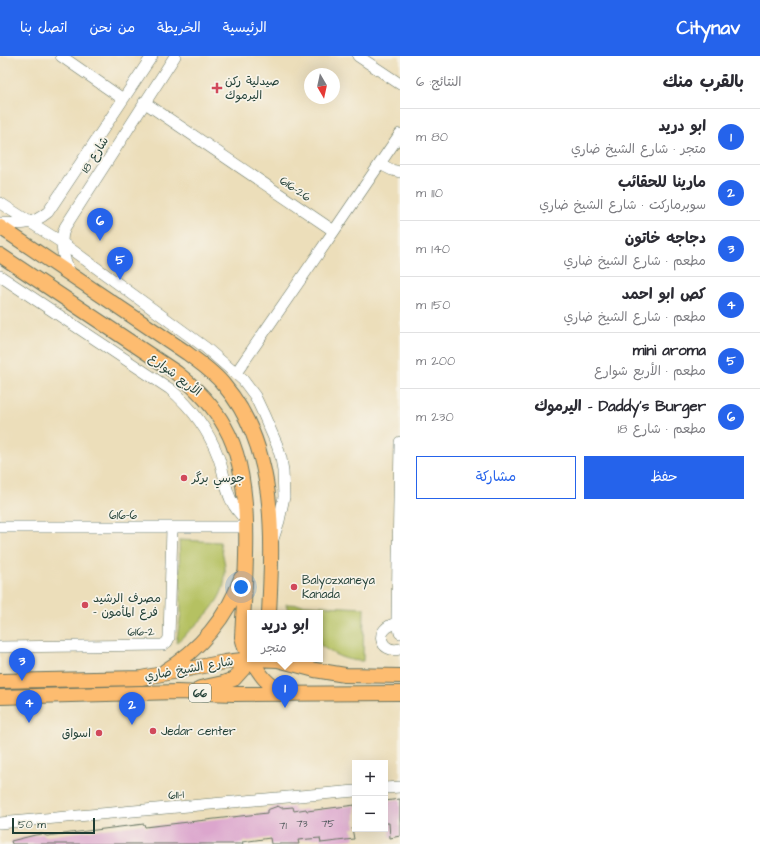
<!DOCTYPE html>
<html lang="ar">
<head>
<meta charset="utf-8">
<style>
  :root { --surface:#fff; --page:#f2f2f3; --text:#2b2b33; --muted:#7c7c81; --line:#e1e1e2; --accent:#2563eb }
  body { margin:0; font-family:"Architects Daughter","Playpen Sans Arabic",sans-serif; background:var(--page); color:var(--text); direction:rtl }
  .controls { position:absolute; right:12px; bottom:12px; display:grid; overflow:hidden; border-radius:0px; box-shadow:0 4px 16px #0002 }
  .controls button { width:36px; height:36px; display:grid; place-items:center; padding:0; border:0; border-bottom:1px solid var(--line); background:var(--surface); color:var(--text); font:20px sans-serif }
  .compass { position:absolute; left:304px; top:12px; width:36px; height:36px; border-radius:50%; background:var(--surface); box-shadow:0 4px 16px #0002; rotate:171deg }
  .scale { position:absolute; left:12px; bottom:10px; width:83px; box-sizing:border-box; padding-left:4px; border:2px solid #1f3d34; border-top:0; font-size:11px; line-height:14px; white-space:nowrap; color:#1f3d34; -webkit-text-stroke:3px #f7f3e8; paint-order:stroke }
  .you { position:absolute; left:241px; top:531px; width:14px; height:14px; margin:-10px; border:3px solid #fff; border-radius:50%; background:#1a73e8; box-shadow:0 0 0 6px #1a73e833 }
  .badge { display:grid; place-items:center; width:26px; height:26px; border-radius:50%; background:var(--accent); color:#fff; font-size:13px; font-weight:700 }
  .pin { position:absolute; translate:-50% -33px; filter:drop-shadow(0 1px 2px #0008) }
  .pin::after { content:''; position:absolute; top:21px; width:14px; height:12px; background:inherit; clip-path:polygon(0 0,100% 0,50% 100%) }
  .popup { position:absolute; left:247px; top:554px; width:76px; height:52px; box-sizing:border-box; display:grid; place-content:center; border-radius:0px; background:var(--surface); filter:drop-shadow(0 1px 3px #0005); font-size:13px; white-space:nowrap; color:var(--muted) }
  .popup b { font-size:15px; color:var(--text) }
  .popup::after { content:''; position:absolute; left:50%; top:100%; margin-left:-8px; border:8px solid transparent; border-top-color:var(--surface) }
  .list { margin:0; padding:0; list-style:none }
  h2 { display:flex; justify-content:space-between; align-items:center; height:52px; margin:0; padding:0 16px; font-size:17px }
  h2 small { font-size:13px; font-weight:400; color:var(--muted) }
  .list li { display:grid; grid-template-columns:26px 1fr auto; gap:12px; align-items:center; box-sizing:border-box; height:56px; padding:0 16px; border-top:1px solid var(--line) }
  .list b { display:block; font-size:15px; white-space:nowrap }
  .list p { margin:0; font-size:13px; white-space:nowrap; color:var(--muted) }
  .list em { font-size:13px; font-style:normal; color:var(--muted) }
  .actions { display:flex; gap:8px; padding:12px 16px }
  .actions a { flex:1; padding:9px 0; border:1px solid var(--accent); border-radius:0px; text-align:center; font-size:14px; color:var(--accent) }
  .actions .main { background:var(--accent); color:#fff }
  .map { position:relative; flex:none; width:400px; height:788px; overflow:hidden; direction:ltr }
  header { display:flex; align-items:center; gap:24px; box-sizing:border-box; height:56px; padding:0 20px; background:var(--accent); color:#fff }
  header strong { font-size:19px }
  nav { display:flex; gap:22px; margin-inline-start:auto; font-size:14px }
  main { display:flex }
  aside { flex:1; background:var(--surface) }
  .map>svg:first-child { display:block }
</style>
</head>
<body>
<header>
<strong>Citynav</strong>
<nav><a>الرئيسية</a><a>الخريطة</a><a>من نحن</a><a>اتصل بنا</a></nav>
</header>
<main>
<aside>
<h2>بالقرب منك<small>النتائج: 6</small></h2>
<ul class="list">
<li><span class="badge">1</span><div><b>ابو دريد</b><p>متجر · شارع الشيخ ضاري</p></div><em>80 m</em></li>
<li><span class="badge">2</span><div><b>مارينا للحقائب</b><p>سوبرماركت · شارع الشيخ ضاري</p></div><em>110 m</em></li>
<li><span class="badge">3</span><div><b>دجاجه خاتون</b><p>مطعم · شارع الشيخ ضاري</p></div><em>140 m</em></li>
<li><span class="badge">4</span><div><b>كص ابو احمد</b><p>مطعم · شارع الشيخ ضاري</p></div><em>150 m</em></li>
<li><span class="badge">5</span><div><b>mini aroma</b><p>مطعم · الأربع شوارع</p></div><em>200 m</em></li>
<li><span class="badge">6</span><div><b>Daddy's Burger - اليرموك</b><p>مطعم · شارع 18</p></div><em>230 m</em></li>
</ul>
<div class="actions"><a class="main">حفظ</a><a>مشاركة</a></div>
</aside>
<div class="map">
<svg width="400" height="788" viewBox="0 0 400 788">
  <rect width="100%" height="100%" fill="#f7f3e8"/>
  <filter id="ink" filterUnits="userSpaceOnUse"><feTurbulence type="fractalNoise" baseFrequency=".025" numOctaves="2"/><feDisplacementMap in="SourceGraphic" scale="8" xChannelSelector="R" yChannelSelector="G"/><feConvolveMatrix kernelMatrix="1 2 1 2 8 2 1 2 1" color-interpolation-filters="sRGB"/></filter>
  <filter id="wash" filterUnits="userSpaceOnUse"><feTurbulence type="fractalNoise" baseFrequency=".012" numOctaves="4" result="noise"/><feDisplacementMap in="SourceGraphic" scale="16" xChannelSelector="R" yChannelSelector="G"/><feGaussianBlur stdDeviation="0.9" result="paint"/><feColorMatrix in="noise" values="0 0 0 0 0 0 0 0 0 0 0 0 0 0 0 0 0 1.4 0 .05"/><feComposite in="paint" operator="in"/></filter>
  <g filter="url(#wash)">
    <rect width="100%" height="100%" fill="#ecdeba"/>
    <path fill="#b5c162" stroke="#6a7f4b" d="M179,484L220,486C222,496 226,508 225,519C225,548 195,569 176,587L181,558Z
      M286,548L364,552L363,605C346,605 334,599 320,589V557H290L288,554Z"/>
    <g id="blocks">
      <path fill="#dca6cd" d="M400,743V780L390,782L389,767H385V745Z
        M355,749V772H352L354,783L321,787L320,782L298,784L299,788H271L270,782L242,786L243,788H12L11,785L35,779L42,778L47,780L144,768L145,771L267,757V754L278,750L281,752L293,751L294,755L306,753L307,755Z"/>
    </g>
  </g>
  <g filter="url(#ink)">
    <use href="#blocks" fill-opacity="0" stroke="#677563" stroke-width="1"/>
    <g fill="none" stroke-linecap="round" stroke-linejoin="round">
      <defs>
        <path id="minor" d="M61,0L123,43
          M358,0L400,28
          M144,46L334,175L400,78
          M380,108L392,114L400,116
          M0,147L61,186L206,292L243,324L255,340L263,357L277,389L281,402L283,415L284,441L279,465L273,483
          M0,167C20,168 31,170 48,156L152,0
          M71,219C64,202 58,188 65,171L175,0
          M0,220L170,333C192,352 208,373 218,400C228,426 223,442 246,464
          M236,317L334,175
          M400,386L397,562L400,577
          M0,471H246
          M398,567C372,572 380,598 400,593
          M0,591L163,589L167,586L169,582L172,472
          M385,732L400,731
          M0,767L355,735"/>
        <path id="major" d="M0,171L187,297C200,307 214,316 224,329C277,391 273,480 269,557
          M0,199L177,317C196,332 213,349 225,371C256,425 245,520 242,581L245,592L250,601
          M251,603C261,620 267,629 285,637
          M165,615C199,594 228,561 241,522
          M0,625L141,622L225,606L251,603L278,604L315,614L345,619L400,620
          M200,632L223,627L234,623L252,603
          M0,641L177,636L234,638L400,637"/>
      </defs>
      <use href="#minor" stroke="#677563" stroke-width="12"/>
      <use href="#major" stroke="#677563" stroke-width="16"/>
      <use href="#minor" stroke="#fff" stroke-width="11"/>
      <use href="#major" stroke="#fdbc70" stroke-width="14"/>
    </g>
  </g>
  <g fill="#d1495b" stroke="#f7f3e8" stroke-width="1.5">
    <path d="M215 26h4v4h4v4h-4v4h-4v-4h-4v-4h4z"/>
    <circle cx="184" cy="422" r="4"/>
    <circle cx="294" cy="531" r="4"/>
    <circle cx="85" cy="549" r="4"/>
    <circle cx="153" cy="675" r="4"/>
    <circle cx="99" cy="677" r="4"/>
  </g>
  <g text-anchor="middle" dominant-baseline="central" stroke-width="3.5" stroke-linejoin="round" paint-order="stroke">
    <g font-size="10" fill="#4e575a">
      <text x="302" y="768">73</text>
      <text x="328" y="768">75</text>
      <text x="283" y="770">71</text>
    </g>
    <rect fill="#f7f3e8" stroke="#60746a" stroke-width="1" x="189" y="628" width="22" height="18" rx="3"/>
    <g font-size="11" font-weight="bold" fill="#1f3d34">
      <text x="200" y="637">66</text>
    </g>
    <g font-size="12" fill="#1f3d34" stroke="#f7f3e8" text-anchor="start">
      <text x="225" y="25">صيدلية ركن<tspan x="225" dy="14">اليرموك</tspan></text>
      <text x="192" y="422">جوسي برگر</text>
      <text x="302" y="524">Balyozxaneya<tspan x="302" dy="14">Kanada</tspan></text>
      <text x="93" y="542">مصرف الرشيد<tspan x="93" dy="14">- فرع المأمون</tspan></text>
      <text x="161" y="675">Jedar center</text>
      <text x="91" y="677" text-anchor="end">اسواق</text>
    </g>
    <g font-size="12" fill="#1f3d34" stroke="#f7f3e8">
      <text transform="translate(95 99) rotate(-58)">شارع 18</text>
      <text transform="translate(295 133) rotate(34)">616-26</text>
      <text transform="translate(175 319) rotate(37)">الأربع شوارع</text>
      <text x="123" y="459">616-6</text>
      <text transform="translate(141 576) rotate(-1)">616-2</text>
      <text transform="translate(189 613) rotate(-10)">شارع الشيخ ضاري</text>
      <text transform="translate(176 739) rotate(-5)">611-1</text>
    </g>
  </g>
</svg>
<div class="controls">
<button>+</button>
<button>−</button>
</div>
<svg class="compass" viewBox="-18 -18 36 36"><path d="M0-13l5 13h-10z" fill="#e53935"/><path d="M0 13l5-13h-10z" fill="#7c7c81"/></svg>
<div class="scale">50 m</div>
<div class="you"></div>
<div class="pin badge" style="left:285px;top:652px">1</div>
<div class="popup"><b>ابو دريد</b>متجر</div>
<div class="pin badge" style="left:132px;top:669px">2</div>
<div class="pin badge" style="left:22px;top:625px">3</div>
<div class="pin badge" style="left:29px;top:667px">4</div>
<div class="pin badge" style="left:120px;top:224px">5</div>
<div class="pin badge" style="left:100px;top:185px">6</div>
</div>
</main>
</body>
</html>
